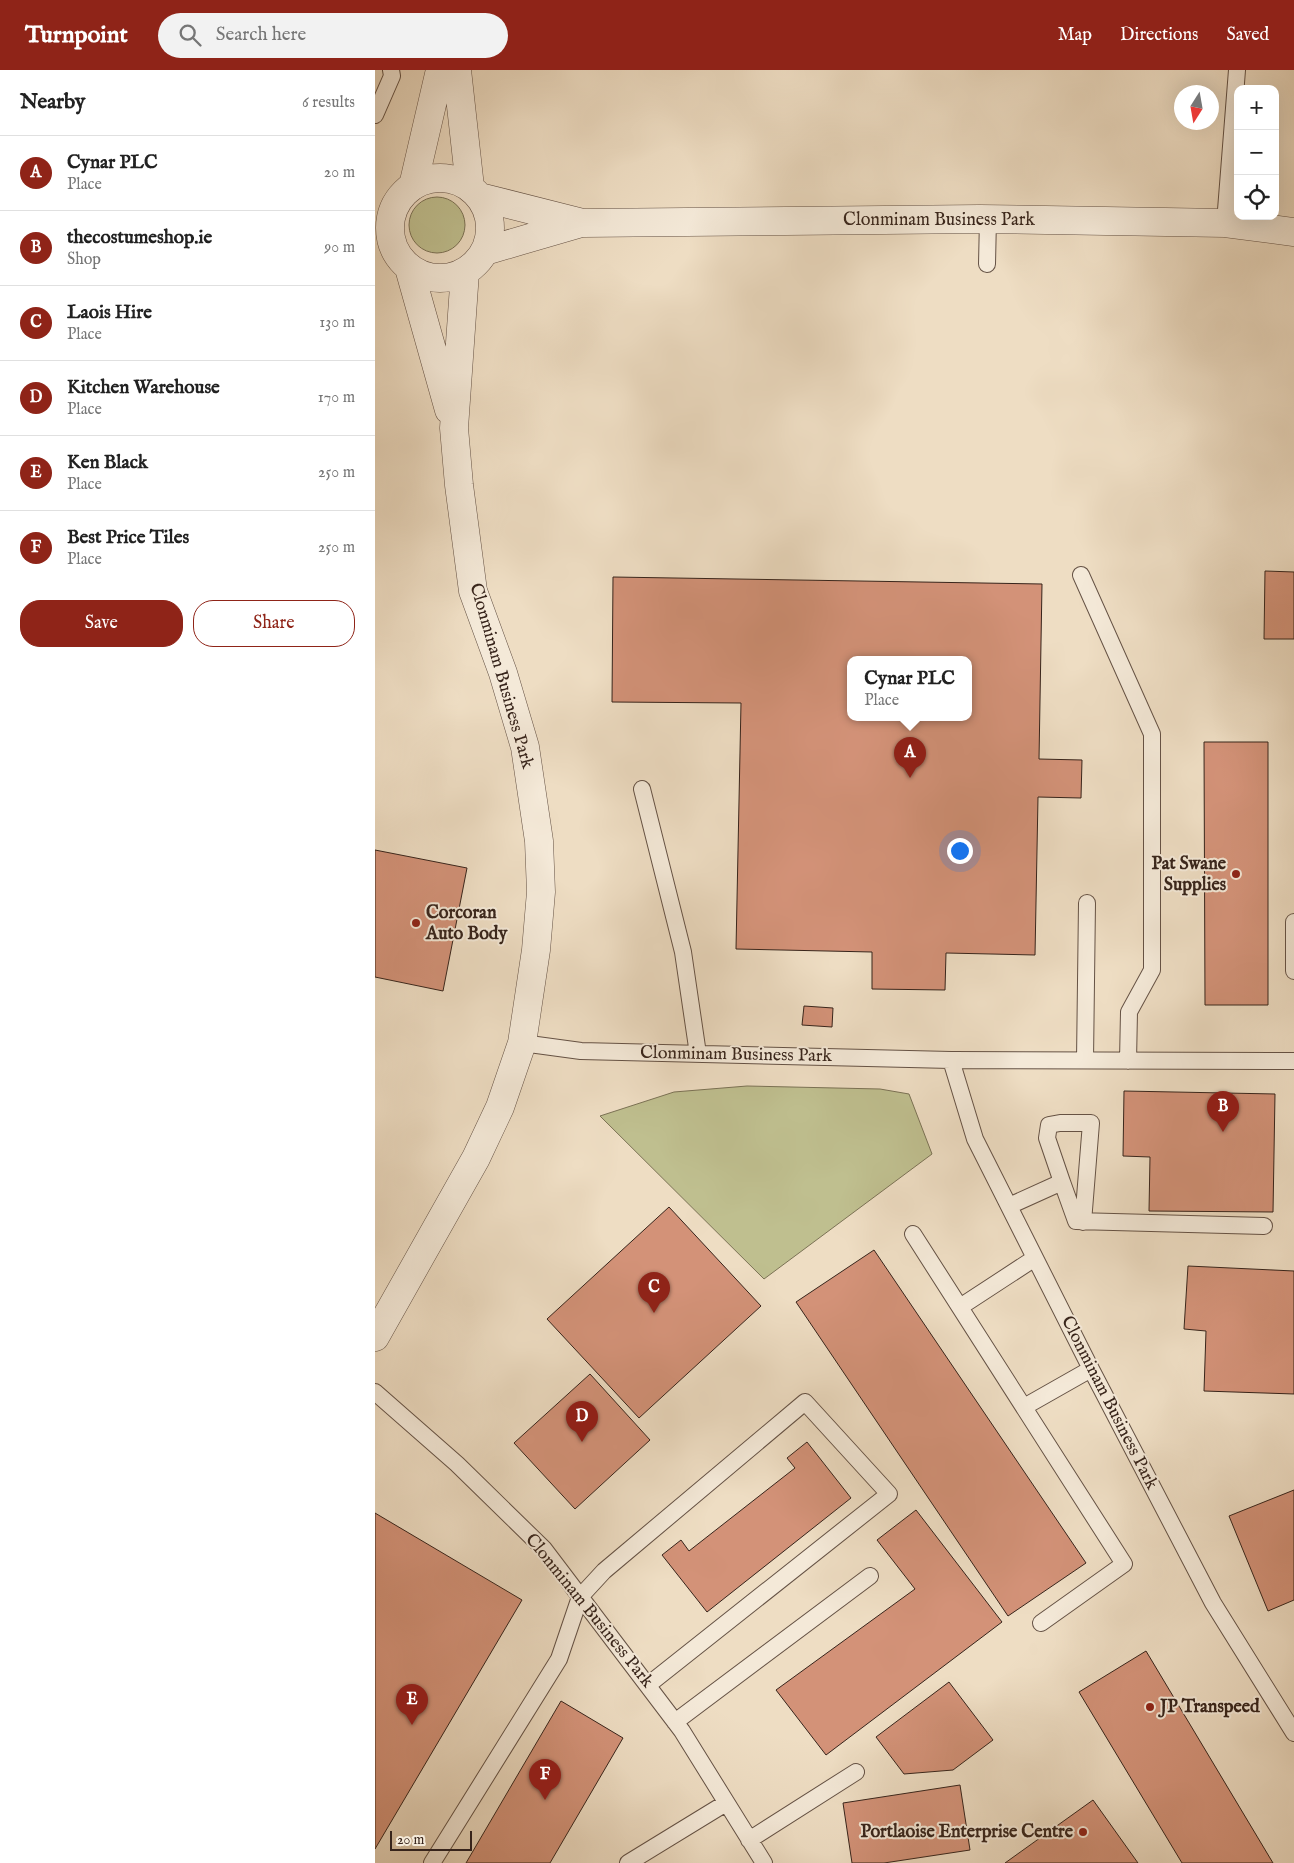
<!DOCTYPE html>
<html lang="en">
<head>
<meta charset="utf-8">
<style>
  :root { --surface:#fff; --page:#f2f2f2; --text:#222; --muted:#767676; --line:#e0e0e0; --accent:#8f2418 }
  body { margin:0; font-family:"IM FELL English",serif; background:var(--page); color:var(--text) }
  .controls { position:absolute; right:15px; top:15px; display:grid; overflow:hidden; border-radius:10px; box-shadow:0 5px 20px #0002 }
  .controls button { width:45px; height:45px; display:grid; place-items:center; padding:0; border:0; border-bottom:1px solid var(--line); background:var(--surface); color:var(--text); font:25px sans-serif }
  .compass { position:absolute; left:799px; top:15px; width:45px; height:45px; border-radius:50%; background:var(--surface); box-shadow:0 5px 20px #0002; rotate:191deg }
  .scale { position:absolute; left:15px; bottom:12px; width:82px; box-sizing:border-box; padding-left:5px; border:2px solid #37241b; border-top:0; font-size:14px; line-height:18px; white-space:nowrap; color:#37241b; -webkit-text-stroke:4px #f4e9d8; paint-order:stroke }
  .you { position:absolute; left:584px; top:780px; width:18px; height:18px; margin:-12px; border:4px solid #fff; border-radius:50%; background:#1a73e8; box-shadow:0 0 0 8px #1a73e833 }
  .badge { display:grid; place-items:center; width:32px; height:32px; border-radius:50%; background:var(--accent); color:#fff; font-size:16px; font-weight:700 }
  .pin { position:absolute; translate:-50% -41px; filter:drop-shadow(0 1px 2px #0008) }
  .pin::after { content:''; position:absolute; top:26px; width:18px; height:15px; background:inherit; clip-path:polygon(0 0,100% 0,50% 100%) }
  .popup { position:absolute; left:472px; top:586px; width:125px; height:65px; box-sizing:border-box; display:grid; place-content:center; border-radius:10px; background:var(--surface); filter:drop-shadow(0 1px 4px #0005); font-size:16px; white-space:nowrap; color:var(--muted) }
  .popup b { font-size:19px; color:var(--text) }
  .popup::after { content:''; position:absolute; left:50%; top:100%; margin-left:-10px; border:10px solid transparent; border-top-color:var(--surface) }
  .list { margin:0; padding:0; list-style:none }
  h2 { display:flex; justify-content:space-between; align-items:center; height:65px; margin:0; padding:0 20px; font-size:21px }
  h2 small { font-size:16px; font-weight:400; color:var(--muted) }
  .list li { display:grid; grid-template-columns:32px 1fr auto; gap:15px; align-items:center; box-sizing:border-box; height:75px; padding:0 20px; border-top:1px solid var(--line) }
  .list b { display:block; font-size:19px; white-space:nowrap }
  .list p { margin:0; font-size:16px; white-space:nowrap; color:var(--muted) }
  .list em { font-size:16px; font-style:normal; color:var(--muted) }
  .actions { display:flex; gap:10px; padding:15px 20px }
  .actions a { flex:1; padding:11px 0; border:1px solid var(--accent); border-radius:20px; text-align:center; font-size:18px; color:var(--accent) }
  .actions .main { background:var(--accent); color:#fff }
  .icon { flex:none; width:28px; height:28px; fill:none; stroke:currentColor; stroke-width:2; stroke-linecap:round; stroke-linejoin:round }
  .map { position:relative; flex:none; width:919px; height:1793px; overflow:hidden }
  header { display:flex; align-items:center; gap:30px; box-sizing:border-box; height:70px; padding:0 25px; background:var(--accent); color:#fff }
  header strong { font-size:24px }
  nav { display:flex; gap:28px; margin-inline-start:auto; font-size:18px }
  .search { width:350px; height:45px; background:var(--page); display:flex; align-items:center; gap:12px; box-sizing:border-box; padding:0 18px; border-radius:28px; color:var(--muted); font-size:19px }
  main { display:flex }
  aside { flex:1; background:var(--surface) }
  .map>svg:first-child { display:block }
</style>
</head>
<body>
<header>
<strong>Turnpoint</strong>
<div class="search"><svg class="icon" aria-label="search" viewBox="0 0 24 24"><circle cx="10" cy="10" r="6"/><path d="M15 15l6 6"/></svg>Search here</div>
<nav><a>Map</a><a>Directions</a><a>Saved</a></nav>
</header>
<main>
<aside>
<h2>Nearby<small>6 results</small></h2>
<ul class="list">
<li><span class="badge">A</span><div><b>Cynar PLC</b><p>Place</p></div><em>20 m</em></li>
<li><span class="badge">B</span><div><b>thecostumeshop.ie</b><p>Shop</p></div><em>90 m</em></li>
<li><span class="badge">C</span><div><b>Laois Hire</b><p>Place</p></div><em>130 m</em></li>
<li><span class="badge">D</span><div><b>Kitchen Warehouse</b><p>Place</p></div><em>170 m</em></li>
<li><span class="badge">E</span><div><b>Ken Black</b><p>Place</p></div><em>250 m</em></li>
<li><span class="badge">F</span><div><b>Best Price Tiles</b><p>Place</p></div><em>250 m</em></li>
</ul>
<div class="actions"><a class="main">Save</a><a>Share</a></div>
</aside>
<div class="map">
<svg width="919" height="1793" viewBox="0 0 919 1793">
  <rect width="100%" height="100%" fill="#eeddc3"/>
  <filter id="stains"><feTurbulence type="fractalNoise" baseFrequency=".004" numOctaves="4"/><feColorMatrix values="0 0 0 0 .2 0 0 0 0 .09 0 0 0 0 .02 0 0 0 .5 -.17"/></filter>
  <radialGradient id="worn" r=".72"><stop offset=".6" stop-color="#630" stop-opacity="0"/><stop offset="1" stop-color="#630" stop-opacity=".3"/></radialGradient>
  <path fill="#bfbf8f" stroke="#7b7255" d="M34 155a28 28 0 1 1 56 0a28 28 0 1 1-56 0Z
    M372,1016L505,1019L534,1024L557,1084L389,1209L225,1046L299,1022Z"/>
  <path fill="#d39278" stroke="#37241b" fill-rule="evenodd" d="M890,501L919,502V569H889Z
    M238,507L667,514L664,689L707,690L706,728L663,727L660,885L571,883L570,920L497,919V882L361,879L366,633L237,632ZM476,589H594V647H476Z
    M829,672H893V935H830Z
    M0,780L92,798L68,921L0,907Z
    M429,936L458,938L457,957L427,955Z
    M749,1021L900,1024L898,1142L774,1141L775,1087L748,1086Z
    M294,1137L386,1236L264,1348L172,1249Z
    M499,1180L711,1493L633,1546L421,1232Z
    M813,1196L919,1201V1324L829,1321L831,1261L809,1259Z
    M215,1304L275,1370L200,1439L139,1373Z
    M432,1372L476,1428L332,1542L287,1485L306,1470L314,1481L420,1398L412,1388Z
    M919,1420V1530L893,1541L854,1446Z
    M541,1440L627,1552L451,1685L401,1620L540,1519L502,1470Z
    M0,1443L147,1530L0,1779Z
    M771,1581L898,1793H807L704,1622Z
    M574,1612L618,1670L578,1700L529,1704L501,1667Z
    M186,1631L248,1668L175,1793H91Z
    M585,1715L595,1780L509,1793H477L468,1733Z
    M718,1730L763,1793H630Z"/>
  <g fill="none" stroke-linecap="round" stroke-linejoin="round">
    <defs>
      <path id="lane" d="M0,45L17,6L16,0
        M850,153L862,0
        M612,194L613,149
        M706,505L777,664V900L754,942L753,991
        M267,719L308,882L323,984
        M919,852V901
        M147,973L206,981L576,990L919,991
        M576,990L600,1069L716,1299L838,1533L919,1663
        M710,990L712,833
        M687,1112L672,1068L674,1055L685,1053H716L708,1152
        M634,1136L687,1112L701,1151L889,1156
        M538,1164L749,1494L666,1553
        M585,1237L660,1188
        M0,1322L82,1394L169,1479L307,1661L389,1793
        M649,1337L716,1299
        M300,1652L495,1506
        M374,1770L481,1702
        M57,1793L184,1589L205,1527L229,1501L430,1332L514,1424L273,1615
        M253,1793L351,1733"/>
      <path id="street" d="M82,0L95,117
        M15 158a50 50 0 1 1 100 0a50 50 0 1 1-100 0Z
        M38,116L65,0
        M105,127L208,153L605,149L850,153L919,162
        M110,181L206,153
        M34,198L74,340
        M0,1267L101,1088L125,1037L147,973L161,880L166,822L164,771L150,677L128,603L98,521L84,415L79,358L90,202"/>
    </defs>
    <use href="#lane" stroke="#655245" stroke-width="18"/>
    <use href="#street" stroke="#655245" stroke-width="29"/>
    <use href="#lane" stroke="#f4e9d8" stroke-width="16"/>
    <use href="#street" stroke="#f4e9d8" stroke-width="28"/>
  </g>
  <g fill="#8f2418" stroke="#f4e9d8" stroke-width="2">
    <circle cx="861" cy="804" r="5"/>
    <circle cx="41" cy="853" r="5"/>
    <circle cx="775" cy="1637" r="5"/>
    <circle cx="708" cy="1762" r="5"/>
  </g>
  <g text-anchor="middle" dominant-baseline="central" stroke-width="4" stroke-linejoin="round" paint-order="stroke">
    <g font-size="18" fill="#37241b" stroke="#f4e9d8">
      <text x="564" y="150">Clonminam Business Park</text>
      <text transform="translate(126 606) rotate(74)">Clonminam Business Park</text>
      <text transform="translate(361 985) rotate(1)">Clonminam Business Park</text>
      <text transform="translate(734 1333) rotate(63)">Clonminam Business Park</text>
      <text transform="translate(214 1541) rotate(51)">Clonminam Business Park</text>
    </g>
    <g font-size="18" font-weight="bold" fill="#37241b" stroke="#f4e9d8" text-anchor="end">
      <text x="851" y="794">Pat Swane<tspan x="851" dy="21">Supplies</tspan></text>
      <text x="51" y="843" text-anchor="start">Corcoran<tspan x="51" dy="21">Auto Body</tspan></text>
      <text x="785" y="1637" text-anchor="start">JP Transpeed</text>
      <text x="698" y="1762">Portlaoise Enterprise Centre</text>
    </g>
  </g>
  <rect width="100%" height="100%" filter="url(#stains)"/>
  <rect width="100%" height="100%" fill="url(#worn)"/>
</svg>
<div class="controls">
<button>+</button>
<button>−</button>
<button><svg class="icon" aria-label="locate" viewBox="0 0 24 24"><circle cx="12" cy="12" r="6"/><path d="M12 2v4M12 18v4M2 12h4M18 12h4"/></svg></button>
</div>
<svg class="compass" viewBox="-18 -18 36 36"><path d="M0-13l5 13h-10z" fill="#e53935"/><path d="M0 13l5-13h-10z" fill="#767676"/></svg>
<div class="scale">20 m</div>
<div class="you"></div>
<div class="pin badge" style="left:535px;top:708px">A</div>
<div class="popup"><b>Cynar PLC</b>Place</div>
<div class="pin badge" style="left:848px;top:1062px">B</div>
<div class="pin badge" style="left:279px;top:1243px">C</div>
<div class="pin badge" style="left:207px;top:1372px">D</div>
<div class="pin badge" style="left:37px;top:1655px">E</div>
<div class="pin badge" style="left:170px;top:1730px">F</div>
</div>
</main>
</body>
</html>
